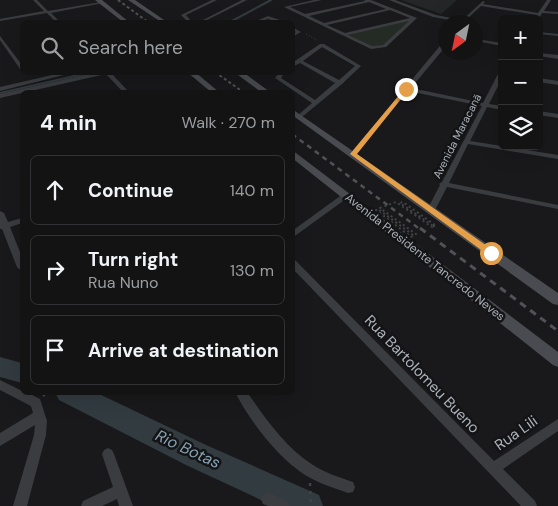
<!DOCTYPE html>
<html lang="en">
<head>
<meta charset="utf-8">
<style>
  :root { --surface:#131314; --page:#202022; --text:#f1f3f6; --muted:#9d9ea0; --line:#323234 }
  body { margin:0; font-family:"DM Sans",sans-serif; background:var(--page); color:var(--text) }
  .controls { position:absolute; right:15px; top:15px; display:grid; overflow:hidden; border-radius:8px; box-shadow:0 5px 20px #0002 }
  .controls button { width:45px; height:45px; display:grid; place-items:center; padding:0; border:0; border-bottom:1px solid var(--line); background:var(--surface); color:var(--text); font:25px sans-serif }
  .compass { position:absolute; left:438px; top:15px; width:45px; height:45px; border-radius:50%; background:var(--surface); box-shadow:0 5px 20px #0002; rotate:213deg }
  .stop { position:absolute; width:15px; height:15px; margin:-11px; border:4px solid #e59f48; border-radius:50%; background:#fff }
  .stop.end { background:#e59f48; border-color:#fff; box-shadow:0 1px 5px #0008 }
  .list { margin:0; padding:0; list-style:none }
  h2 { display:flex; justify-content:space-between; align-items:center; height:65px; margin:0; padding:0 20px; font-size:21px }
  h2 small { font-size:16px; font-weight:400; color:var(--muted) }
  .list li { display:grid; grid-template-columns:32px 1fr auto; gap:15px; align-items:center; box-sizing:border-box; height:70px; margin:0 10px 10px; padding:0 10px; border:1px solid var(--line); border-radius:8px }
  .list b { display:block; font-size:19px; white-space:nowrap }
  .list p { margin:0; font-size:16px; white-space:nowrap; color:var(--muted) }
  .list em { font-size:16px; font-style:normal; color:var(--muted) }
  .icon { flex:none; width:28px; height:28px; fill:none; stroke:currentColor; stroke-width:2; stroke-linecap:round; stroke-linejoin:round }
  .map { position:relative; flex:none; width:558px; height:506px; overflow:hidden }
  .search { position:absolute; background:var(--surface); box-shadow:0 5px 20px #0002; left:20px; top:20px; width:275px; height:55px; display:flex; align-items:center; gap:12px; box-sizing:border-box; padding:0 18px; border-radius:8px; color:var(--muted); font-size:19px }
  .panel { position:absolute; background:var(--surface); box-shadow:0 5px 20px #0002; left:20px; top:90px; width:275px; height:305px; border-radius:8px }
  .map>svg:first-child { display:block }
</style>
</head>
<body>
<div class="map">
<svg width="558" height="506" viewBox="0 0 558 506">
  <rect width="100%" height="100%" fill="#19191b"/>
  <path fill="#252628" d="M401,0H457L441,14Z"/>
  <path fill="#232b24" d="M415,19L383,45L371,48L345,35Z"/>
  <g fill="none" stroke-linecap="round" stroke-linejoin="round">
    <path stroke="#323b40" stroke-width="2" d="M230,22L271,0
      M0,93L92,72"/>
    <path fill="#323b40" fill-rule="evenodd" d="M0,357L22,363V383L0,377Z
      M55,392H95L206,445L319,495L323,506H274L186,465L59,400Z"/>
    <path stroke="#414347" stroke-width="1" stroke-dasharray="1 2" stroke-linecap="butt" d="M306,34L317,40"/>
    <path stroke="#414347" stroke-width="2" stroke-dasharray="2 3" stroke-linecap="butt" d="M433,226H437"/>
    <path stroke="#414347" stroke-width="2.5" stroke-dasharray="3 5" stroke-linecap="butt" d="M43,396L47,392
      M310,483L311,506"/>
    <path fill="#3a3c40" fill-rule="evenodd" d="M33,0H37L48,11L101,2L103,3L51,13L60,22H56L47,13L0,21V19L44,11Z
      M212,0H217L186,15L192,22H188L181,15Z
      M242,0H247L203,22H199Z
      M314,0H322L290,7L305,14L365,1L364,0H371L417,18L386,47L371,49L284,7ZM369,2L386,9L324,23L309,16ZM390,10L410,18L345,33L327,25ZM409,21L383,45L372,46L348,35Z
      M389,0H395L436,15L462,20L483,1L485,2L483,4L538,13L547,0H551L544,11L558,12V14L542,13L539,19H535L537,15L481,6L464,22H460L433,17Z
      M268,16L283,21V22H278L268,19L259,22H254Z
      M292,27L301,32L292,37V34L296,32L292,30Z
      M539,32L558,34V36L539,34Z
      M0,36L22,65V69H20L0,40Z
      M476,39L502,43V46L476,41Z
      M444,41H446V46L411,88L483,103L499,72L502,70V78L489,104L502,106V110L487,107L470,141L558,155V159L468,144L449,183L558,205V209L447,187L434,212H428L427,210L440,185L439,184L442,182L482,106L408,91L355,155L353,156L350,154Z
      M320,44H324L361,66L342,84L302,117H298V115L312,103L275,78L280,72H285L281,78L315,100L335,83L300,63L292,67V63ZM322,47L355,66L339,80L303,61Z
      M539,53L558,55V59L539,56Z
      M65,72H76L0,91V87Z
      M97,72H110L129,92H123L106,74L0,98V94Z
      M539,78L558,81V85L539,82Z
      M539,111L558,114V118L539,115Z
      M343,194H346L350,196L292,238V231Z
      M0,211L4,213L8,222L22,218V223L10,227L22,257V270L19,269L17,267L2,229H0Z
      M292,259L295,260L494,461L558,419V431L503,469L535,501L537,506H521L292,268Z
      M0,380L22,391V392H26L40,399L47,421L46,435L27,506H13L34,435L35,425L0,446V433L33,413L31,406L0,390Z
      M235,392H247C266,419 285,447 313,465C325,473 339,477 353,482L355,487L353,492L348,493C334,488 318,483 305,475C278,458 249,420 235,392Z
      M108,448L112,450L114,454L133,506H119L117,499L102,506H81L83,501L113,487L102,454L104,450Z
      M268,492L287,501L289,506H268L263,504L261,499L263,494Z"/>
    <path fill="#494b50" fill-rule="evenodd" d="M95,0H102L129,22H123Z
      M128,0H135L167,22H161Z
      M187,72H195L219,92H211Z
      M234,72H243L270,92H261Z
      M292,109L558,293V305L553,304L292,115Z
      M292,150L558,352V367L553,365L292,158Z"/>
    <path stroke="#505257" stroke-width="2" stroke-dasharray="3 2.5" stroke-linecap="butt" d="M118,0L148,22
      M215,72L243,92"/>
    <path stroke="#505257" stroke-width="2.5" stroke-dasharray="5 4.5" stroke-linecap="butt" d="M292,134L421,230"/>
    <path stroke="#505257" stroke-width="3" stroke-dasharray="7 5.5" stroke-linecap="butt" d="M420,228L558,331"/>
    <path stroke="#414347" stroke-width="2" stroke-dasharray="2 3" stroke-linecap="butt" d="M413,235L378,209L376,210L411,237L416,234L380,208L396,202L432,227L435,225L403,202L400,203L433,226"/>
  </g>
  <path fill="#e59f48" d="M405,88L409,89L357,154L494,251V255H488L350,154Z"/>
  <g text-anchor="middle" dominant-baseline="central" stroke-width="5" stroke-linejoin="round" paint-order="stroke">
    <g font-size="11" fill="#adb2ba" stroke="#141416">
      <text transform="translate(457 136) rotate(-63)">Avenida Maracanã</text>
    </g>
    <g font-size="12" fill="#adb2ba" stroke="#141416">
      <text transform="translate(425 257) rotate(38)">Avenida Presidente Tancredo Neves</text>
    </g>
    <g font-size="15" fill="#adb2ba" stroke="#141416">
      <text transform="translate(422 374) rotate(46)">Rua Bartolomeu Bueno</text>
      <text transform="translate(516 433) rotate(-35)">Rua Lili</text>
    </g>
    <g font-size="16" font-style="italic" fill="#87a2b2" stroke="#141416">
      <text transform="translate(188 449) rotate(25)">Rio Botas</text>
    </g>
  </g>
</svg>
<div class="controls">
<button>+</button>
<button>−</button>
<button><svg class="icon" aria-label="layers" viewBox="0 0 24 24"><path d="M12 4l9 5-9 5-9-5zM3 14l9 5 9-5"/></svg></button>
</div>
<svg class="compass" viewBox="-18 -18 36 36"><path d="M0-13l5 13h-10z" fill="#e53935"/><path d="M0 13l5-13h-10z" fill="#9d9ea0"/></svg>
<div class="stop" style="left:491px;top:253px"></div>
<div class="stop end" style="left:406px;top:89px"></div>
<div class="search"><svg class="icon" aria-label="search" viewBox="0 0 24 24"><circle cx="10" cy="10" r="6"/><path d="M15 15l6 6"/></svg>Search here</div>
<section class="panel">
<h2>4 min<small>Walk · 270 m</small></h2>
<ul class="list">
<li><svg class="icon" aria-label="ahead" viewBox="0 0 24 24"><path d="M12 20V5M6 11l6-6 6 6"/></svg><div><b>Continue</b></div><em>140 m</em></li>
<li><svg class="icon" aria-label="right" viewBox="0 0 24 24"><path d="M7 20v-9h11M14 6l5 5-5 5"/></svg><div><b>Turn right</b><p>Rua Nuno</p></div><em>130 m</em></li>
<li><svg class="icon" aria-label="arrive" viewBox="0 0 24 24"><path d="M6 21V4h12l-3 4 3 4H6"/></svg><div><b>Arrive at destination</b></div></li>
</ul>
</section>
</div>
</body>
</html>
